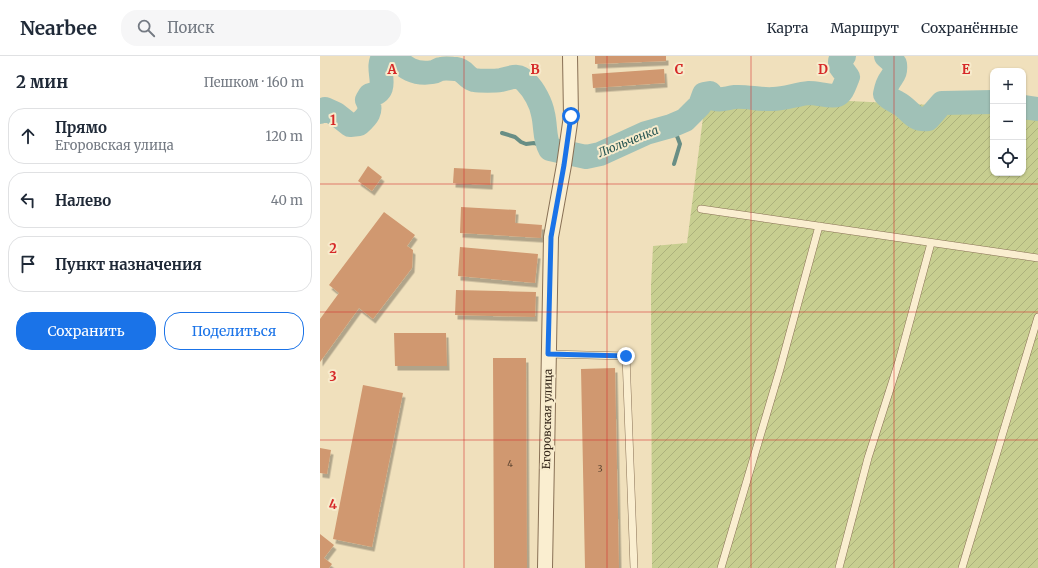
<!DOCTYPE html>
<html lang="ru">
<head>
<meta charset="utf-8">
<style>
  :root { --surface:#fff; --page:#f6f6f7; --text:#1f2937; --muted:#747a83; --line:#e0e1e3; --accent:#1a73e8 }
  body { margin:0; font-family:Merriweather,serif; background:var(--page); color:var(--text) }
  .controls { position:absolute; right:12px; top:12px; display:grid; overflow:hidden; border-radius:8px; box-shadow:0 1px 3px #0004 }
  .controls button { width:36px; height:36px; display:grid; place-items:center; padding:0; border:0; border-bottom:1px solid var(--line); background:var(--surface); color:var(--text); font:20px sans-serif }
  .stop { position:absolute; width:12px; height:12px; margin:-9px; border:3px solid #1a73e8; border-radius:50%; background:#fff }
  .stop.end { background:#1a73e8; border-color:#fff; box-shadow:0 1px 4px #0008 }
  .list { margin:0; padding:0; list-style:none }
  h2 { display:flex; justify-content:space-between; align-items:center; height:52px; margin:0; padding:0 16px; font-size:17px }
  h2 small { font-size:13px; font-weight:400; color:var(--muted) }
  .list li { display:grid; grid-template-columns:26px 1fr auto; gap:12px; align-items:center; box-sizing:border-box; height:56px; margin:0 8px 8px; padding:0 8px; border:1px solid var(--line); border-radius:16px }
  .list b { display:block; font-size:15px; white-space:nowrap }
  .list p { margin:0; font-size:13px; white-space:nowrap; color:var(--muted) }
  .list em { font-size:13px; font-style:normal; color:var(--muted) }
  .actions { display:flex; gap:8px; padding:12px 16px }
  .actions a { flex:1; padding:9px 0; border:1px solid var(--accent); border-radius:16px; text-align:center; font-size:14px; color:var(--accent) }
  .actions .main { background:var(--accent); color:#fff }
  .icon { flex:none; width:22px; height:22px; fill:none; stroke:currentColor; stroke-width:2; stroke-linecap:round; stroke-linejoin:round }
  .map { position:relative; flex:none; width:718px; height:512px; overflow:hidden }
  header { display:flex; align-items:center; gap:24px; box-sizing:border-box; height:56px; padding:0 20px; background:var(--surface); border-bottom:1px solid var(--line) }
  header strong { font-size:19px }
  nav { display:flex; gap:22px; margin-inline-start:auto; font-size:14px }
  .search { width:280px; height:36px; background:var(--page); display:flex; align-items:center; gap:10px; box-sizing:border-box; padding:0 14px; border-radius:16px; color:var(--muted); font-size:15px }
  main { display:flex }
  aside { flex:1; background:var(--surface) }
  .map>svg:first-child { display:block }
</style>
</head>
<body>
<header>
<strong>Nearbee</strong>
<div class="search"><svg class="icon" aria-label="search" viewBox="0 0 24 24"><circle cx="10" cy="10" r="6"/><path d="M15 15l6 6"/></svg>Поиск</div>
<nav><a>Карта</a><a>Маршрут</a><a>Сохранённые</a></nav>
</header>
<main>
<aside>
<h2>2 мин<small>Пешком · 160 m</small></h2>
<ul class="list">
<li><svg class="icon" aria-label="ahead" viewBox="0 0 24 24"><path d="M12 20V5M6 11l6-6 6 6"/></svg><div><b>Прямо</b><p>Егоровская улица</p></div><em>120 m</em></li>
<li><svg class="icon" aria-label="left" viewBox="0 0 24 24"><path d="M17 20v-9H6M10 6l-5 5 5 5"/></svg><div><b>Налево</b></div><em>40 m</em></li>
<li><svg class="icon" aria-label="arrive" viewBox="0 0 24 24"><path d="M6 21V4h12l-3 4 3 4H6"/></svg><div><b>Пункт назначения</b></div></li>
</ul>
<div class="actions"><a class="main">Сохранить</a><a>Поделиться</a></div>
</aside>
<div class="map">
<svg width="718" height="512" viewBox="0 0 718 512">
  <defs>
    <pattern id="garden-furrows" width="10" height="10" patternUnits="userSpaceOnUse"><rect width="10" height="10" fill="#c7ce90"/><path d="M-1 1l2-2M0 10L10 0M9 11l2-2" fill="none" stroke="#acb17c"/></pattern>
    <filter id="shadow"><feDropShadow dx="2.5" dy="4.5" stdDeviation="0" flood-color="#0004"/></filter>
  </defs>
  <rect width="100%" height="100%" fill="#f0e0bc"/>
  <path fill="url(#garden-furrows)" d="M386,38L673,52V117H703V54L718,55V512H332L331,230L333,190L367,187Z"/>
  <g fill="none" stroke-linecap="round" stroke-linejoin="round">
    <path stroke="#688e85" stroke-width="4" d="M337,73L348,76L357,80L360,88L354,108
      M182,77L195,81L201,86L206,88L214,87L230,93"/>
    <path stroke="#a0c1b7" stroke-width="24" d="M73,0C85,12 94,19 113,16C116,16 118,13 121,13C126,12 132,13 136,13C145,14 146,22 154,24C160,25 175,25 181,24C191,22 198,17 206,26C214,34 221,47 223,58C226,70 224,83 230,93L266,101L280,98L326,77L351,70L365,64L380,49L384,38L390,37L391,41C399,46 406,42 415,41C427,40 440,44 453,43C465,43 477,38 489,37C498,37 511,41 517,39C523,37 525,27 528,21L520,10V5L524,0
      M566,0L575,8C576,16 574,18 570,24C567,28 566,33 565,38C569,43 573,44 578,47C590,53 592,65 608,63L622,47L673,46
      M703,51L718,53
      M0,56L5,53L16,58L30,69L39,68C47,61 53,55 47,44L50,39C73,35 53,13 64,0"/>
  </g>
  <path fill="#d09870" filter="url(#shadow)" d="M275,0H346V5L275,8Z
    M344,13L345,27L273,32L272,18Z
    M48,110L62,121L52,135L38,125Z
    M134,112L171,114L170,129L133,127Z
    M141,151L196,154L195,167L222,169L221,182L140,177Z
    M64,156L95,179L87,190L93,194L92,212L53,263L39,252L0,306V263L19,237L9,229Z
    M140,191L218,198L215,227L138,220Z
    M136,234L216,236L215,261L135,259Z
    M74,277H126L127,310H75Z
    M173,302H206L207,512H174Z
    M295,312L299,512H265L261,313Z
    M43,329L83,337L52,491L13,483Z
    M0,392L11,394L7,418L0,417Z
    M0,478L14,489L4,502L12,508L9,512H0Z"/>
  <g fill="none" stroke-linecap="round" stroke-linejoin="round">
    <defs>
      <path id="lane" d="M381,153L718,202
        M228,298L306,300L314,512
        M401,512L460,313L499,170
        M519,512L548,402L579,305L611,187
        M642,512L718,261"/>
      <path id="street" d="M225,512L231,181L244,109L251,60L250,0"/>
    </defs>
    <use href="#lane" stroke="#887055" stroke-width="8"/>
    <use href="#street" stroke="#887055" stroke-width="16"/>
    <use href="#lane" stroke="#faeed0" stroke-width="7"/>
    <use href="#street" stroke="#faeed0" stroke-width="14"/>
  </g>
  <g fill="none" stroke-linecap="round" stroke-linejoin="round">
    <path stroke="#1a73e8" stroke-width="5" d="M251,60L244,109L231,181L228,298L306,300"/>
  </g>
  <path fill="none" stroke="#d62828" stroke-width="1" stroke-opacity="0.55" d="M144,0V512M287,0V512M431,0V512M574,0V512M0,128H718M0,256H718M0,384H718"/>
  <g text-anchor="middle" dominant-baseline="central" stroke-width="4" stroke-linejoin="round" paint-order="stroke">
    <g font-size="9" fill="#5c4430">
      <text x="190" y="407">4</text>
      <text x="280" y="412">3</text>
    </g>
    <g font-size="11" fill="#36281b" stroke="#f7ebcc">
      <text transform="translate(227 363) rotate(-89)">Егоровская улица</text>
    </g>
    <g font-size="12" font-style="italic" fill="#295754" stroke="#f7ebcc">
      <text transform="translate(308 85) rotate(-22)">Люльченка</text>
    </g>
  </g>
  <g font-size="13" text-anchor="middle" font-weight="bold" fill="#d62828" stroke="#f7ebcc" stroke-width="4" stroke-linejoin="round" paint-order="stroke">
    <text x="72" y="18">A</text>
    <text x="215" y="18">B</text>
    <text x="359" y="18">C</text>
    <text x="503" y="18">D</text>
    <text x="646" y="18">E</text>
    <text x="13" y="69">1</text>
    <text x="13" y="197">2</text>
    <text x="13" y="325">3</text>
    <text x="13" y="453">4</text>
  </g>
</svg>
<div class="controls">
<button>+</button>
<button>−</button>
<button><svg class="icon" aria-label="locate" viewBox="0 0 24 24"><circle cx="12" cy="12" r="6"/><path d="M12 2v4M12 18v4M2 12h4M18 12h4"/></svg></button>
</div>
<div class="stop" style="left:251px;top:60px"></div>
<div class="stop end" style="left:306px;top:300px"></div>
</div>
</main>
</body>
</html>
